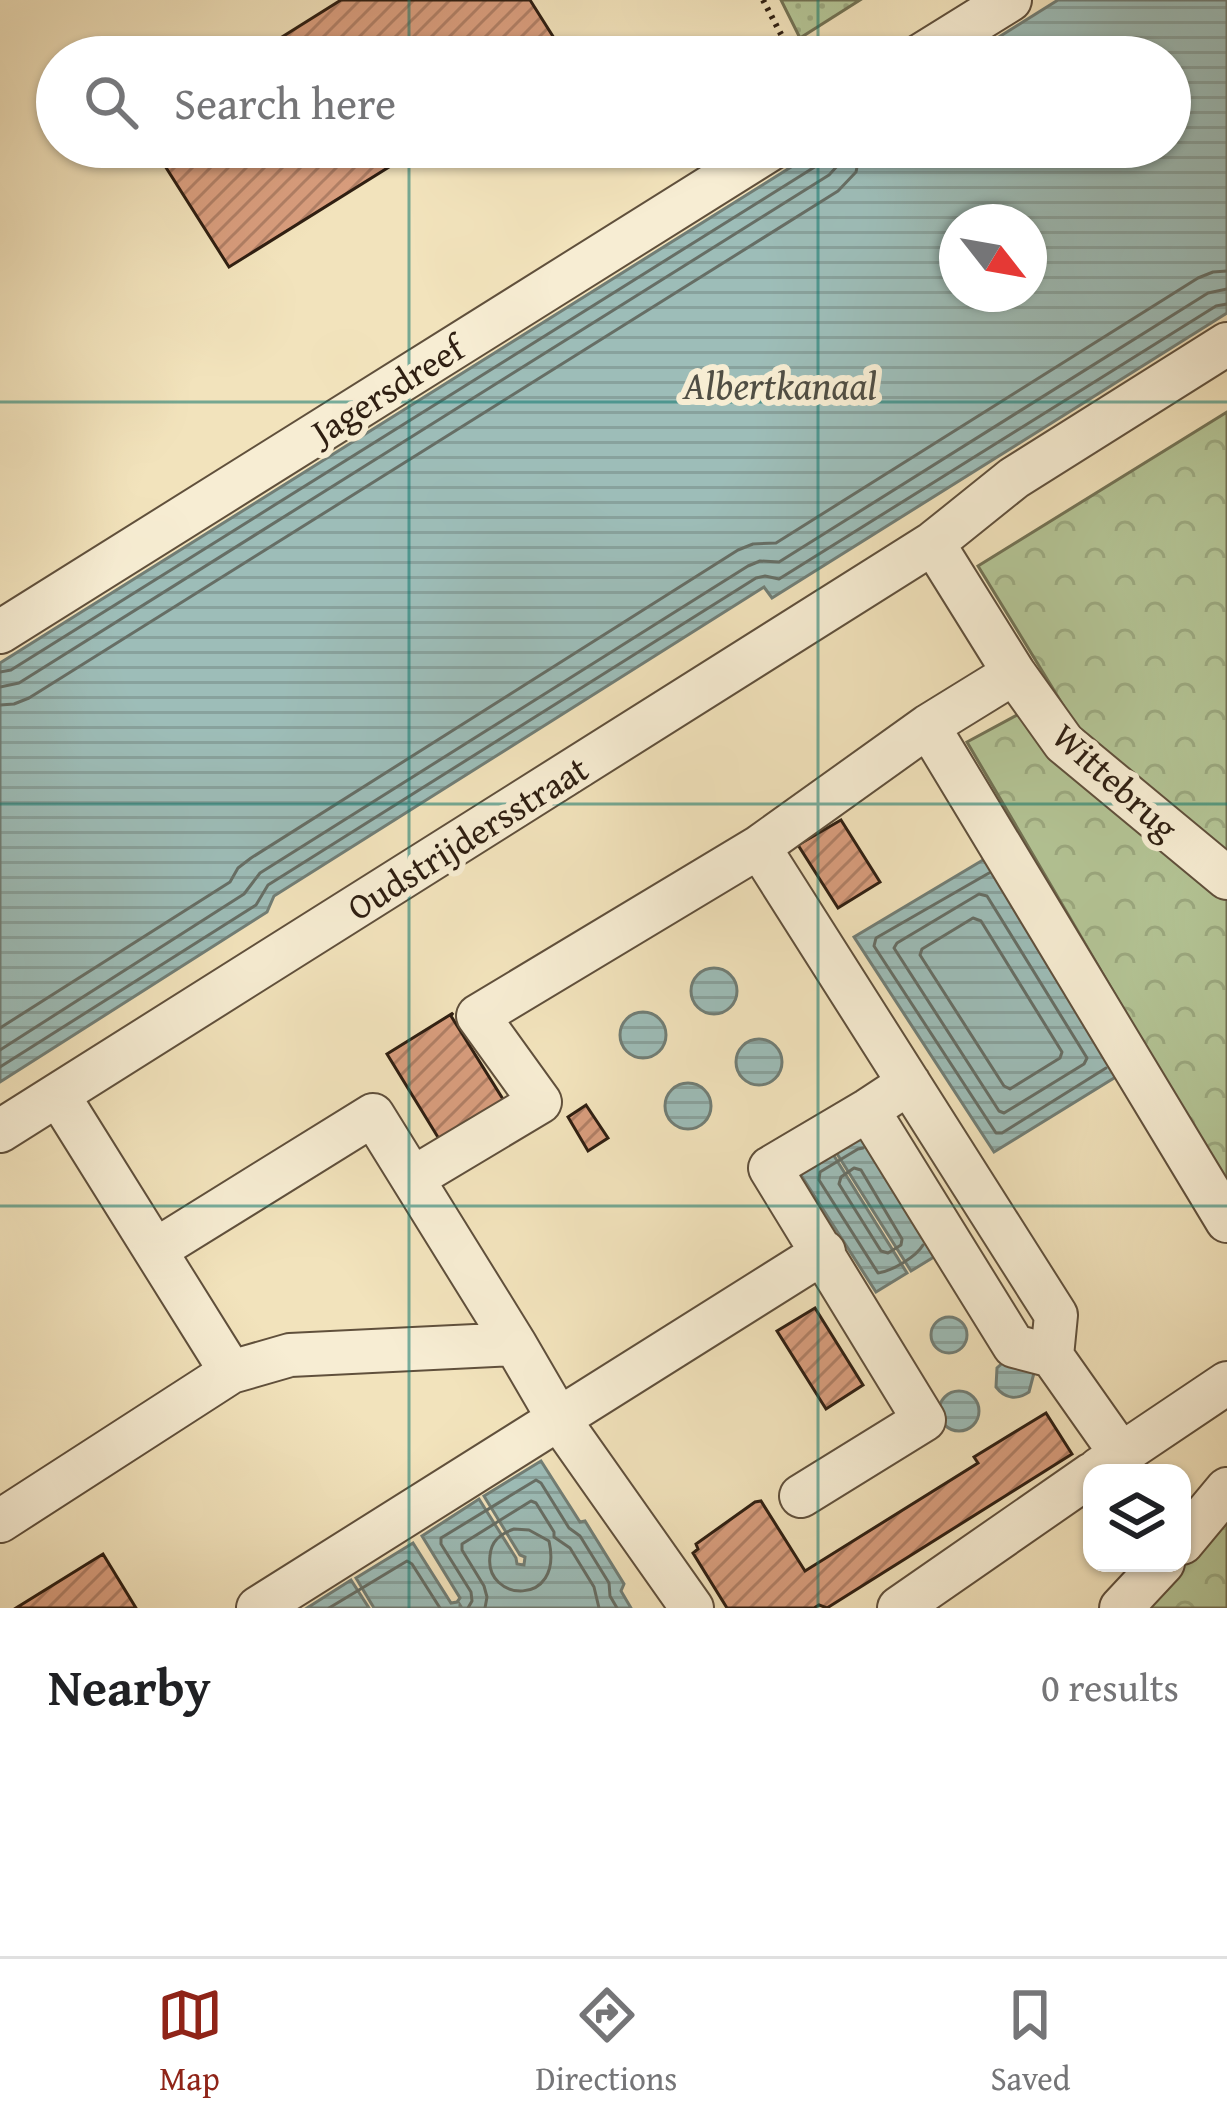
<!DOCTYPE html>
<html lang="en">
<head>
<meta charset="utf-8">
<style>
  :root { --surface:#fff; --page:#f6f6f6; --text:#202124; --muted:#757577; --line:#e0e0e0; --accent:#8f2418 }
  body { margin:0; font-family:"Gentium Book Plus",serif; background:var(--page); color:var(--text) }
  .controls { position:absolute; right:36px; bottom:36px; display:grid; overflow:hidden; border-radius:24px; box-shadow:0 3px 9px #0004 }
  .controls button { width:108px; height:108px; display:grid; place-items:center; padding:0; border:0; border-bottom:3px solid var(--line); background:var(--surface); color:var(--text); font:60px sans-serif }
  .compass { position:absolute; left:939px; top:204px; width:108px; height:108px; border-radius:50%; background:var(--surface); box-shadow:0 3px 9px #0004; rotate:121deg }
  .list { margin:0; padding:0; list-style:none }
  h2 { display:flex; justify-content:space-between; align-items:center; height:156px; margin:0; padding:0 48px; font-size:51px }
  h2 small { font-size:39px; font-weight:400; color:var(--muted) }
  .icon { flex:none; width:66px; height:66px; fill:none; stroke:currentColor; stroke-width:2; stroke-linecap:round; stroke-linejoin:round }
  .map { position:relative; flex:none; width:1227px; height:1608px; overflow:hidden }
  .search { position:absolute; background:var(--surface); box-shadow:0 3px 9px #0004; left:36px; right:36px; top:36px; height:132px; display:flex; align-items:center; gap:30px; box-sizing:border-box; padding:0 42px; border-radius:66px; color:var(--muted); font-size:45px }
  .sheet { height:348px; background:var(--surface) }
  nav { display:flex; justify-content:space-around; align-items:center; box-sizing:border-box; height:168px; border-top:3px solid var(--line); background:var(--surface); font-size:33px; color:var(--muted) }
  nav a { display:grid; justify-items:center; gap:6px }
  nav .on { color:var(--accent) }
  .map>svg:first-child { display:block }
</style>
</head>
<body>
<div class="map">
<svg width="1227" height="1608" viewBox="0 0 1227 1608">
  <defs>
    <pattern id="grass-dots" width="8" height="8" patternUnits="userSpaceOnUse" patternTransform="scale(3)"><rect width="8" height="8" fill="#b4c596"/><path d="M2 2h.1M6 6h.1" fill="none" stroke="#9ba980" stroke-width="1.8" stroke-linecap="round"/></pattern>
    <pattern id="forest-crowns" width="20" height="18" patternUnits="userSpaceOnUse" patternTransform="scale(3)"><rect width="20" height="18" fill="#b4c596"/><path d="M2 6a3 3 0 1 1 6 0M12 15a3 3 0 1 1 6 0" fill="none" stroke="#9ba980"/></pattern>
    <pattern id="water-rules" width="6" height="5" patternUnits="userSpaceOnUse" patternTransform="scale(3)"><rect width="6" height="5" fill="#9dbdb8"/><path d="M0 2.5h6" fill="none" stroke="#88a29d"/></pattern>
    <pattern id="building-hatch" width="6" height="6" patternUnits="userSpaceOnUse" patternTransform="scale(3)"><rect width="6" height="6" fill="#d89d7d"/><path d="M-1 1l2-2M0 6l6-6M5 7l2-2" fill="none" stroke="#b07f65"/></pattern>
  </defs>
  <rect width="100%" height="100%" fill="#f2e3bc"/>
  <filter id="stains"><feTurbulence type="fractalNoise" baseFrequency=".00167" numOctaves="4"/><feColorMatrix values="0 0 0 0 .2 0 0 0 0 .09 0 0 0 0 .02 0 0 0 .5 -.17"/></filter>
  <radialGradient id="worn" r=".72"><stop offset=".6" stop-color="#630" stop-opacity="0"/><stop offset="1" stop-color="#630" stop-opacity=".3"/></radialGradient>
  <path fill="url(#grass-dots)" stroke="#727254" stroke-width="3" d="M781,0H860L800,38Z"/>
  <path fill="url(#forest-crowns)" stroke="#727254" stroke-width="3" d="M1227,412V856L1080,733L978,566Z
    M1019,714L1227,896V1186L967,742Z
    M1227,1503V1608H1133Z"/>
  <path fill="url(#water-rules)" stroke="#717e76" stroke-width="3" fill-rule="evenodd" d="M1058,0H1227V313L772,598L764,587L274,896L267,912L0,1082V663L823,147H1170V57H967ZM957,222H1029V294H957Z
    M993,854L1127,1070L994,1152L854,937Z
    M691 991a23 23 0 1 1 46 0a23 23 0 1 1-46 0Z
    M620 1035a23 23 0 1 1 46 0a23 23 0 1 1-46 0Z
    M736 1062a23 23 0 1 1 46 0a23 23 0 1 1-46 0Z
    M665 1106a23 23 0 1 1 46 0a23 23 0 1 1-46 0Z
    M867,1129L942,1252L911,1271L834,1149Z
    M831,1151L907,1273L876,1292L799,1172Z
    M931 1335a18 18 0 1 1 36 0a18 18 0 1 1-36 0Z
    M1007,1359L1034,1373L1029,1392C1017,1400 1005,1399 996,1387L997,1368Z
    M939 1411a20 20 0 1 1 40 0a20 20 0 1 1-40 0Z
    M541,1461L580,1522L585,1521L624,1584L621,1591L631,1608H462L460,1605V1608H374L356,1578L413,1543L451,1603L457,1602L460,1598L422,1536L479,1499L516,1558L517,1564L524,1565L525,1557L520,1555L484,1496Z
    M351,1580L369,1608H307Z"/>
  <g fill="none" stroke-linecap="round" stroke-linejoin="round">
    <path stroke="#666e65" stroke-width="3" d="M0,672L11,670L821,163L827,155V147
      M0,687L19,683L829,175L840,163L843,147
      M0,705L14,704L29,698L838,191L856,172L861,147
      M989,873L876,938L874,946L996,1133H1002L1106,1068
      M979,894L987,896L1087,1058L1084,1064L1004,1113L999,1111L894,948L897,943Z
      M973,918L981,921L1062,1052L1060,1058L1010,1089L1004,1086L920,955L922,949Z
      M0,1028L230,882L238,868L251,858L738,550L753,544L776,543L1198,278L1213,272L1227,271
      M0,1050L244,894L260,873L748,566L760,561L779,562L1208,293L1227,289
      M0,1067L256,905L268,885L756,578L765,576L779,579L1216,306L1227,304
      M863,1148L858,1149L820,1172L819,1180L878,1273C892,1271 916,1257 923,1245
      M854,1168L861,1170L902,1239L901,1245L888,1253L881,1251L839,1184L841,1177Z
      M514,1529L529,1530L549,1541C564,1608 484,1602 490,1556C491,1541 500,1534 514,1529Z
      M329,1608L407,1561L412,1564L440,1608
      M468,1608L472,1601L471,1592L441,1544V1538L536,1480L541,1483L569,1528L580,1536L609,1583L610,1596L617,1608
      M485,1608L487,1597L484,1586L462,1550V1544L531,1501L536,1503L554,1532V1537L570,1548L594,1587L599,1608"/>
  </g>
  <path fill="url(#building-hatch)" stroke="#2f1f12" stroke-width="3" d="M341,0H530L566,57H250Z
    M153,147H421L229,267Z
    M841,820L880,882L838,908L798,845Z
    M453,1013L451,1016L511,1112L447,1152L387,1054Z
    M586,1105L608,1138L588,1151L568,1117Z
    M815,1308L863,1385L826,1409L777,1331Z
    M1046,1413L1072,1454L827,1608L819,1605L814,1608H727L693,1553L698,1549L696,1544L755,1502L761,1501L805,1571L978,1463L974,1457Z
    M103,1554L136,1608H16Z"/>
  <g fill="none" stroke-linecap="round" stroke-linejoin="round">
    <defs>
      <path id="minor" d="M918,57L1010,0
        M933,543L1014,673L1064,743L1227,878
        M0,632L774,147
        M928,726L1227,1221
        M759,847L1056,1315L1052,1356L1121,1454
        M58,1095L231,1372
        M868,1110L1014,1346L1052,1356
        M0,1131L933,543L1014,478L1227,344
        M413,1178L540,1102L478,1016L759,847L928,726L1014,673
        M157,1249L373,1115L515,1344L558,1418L692,1608
        M1099,1469L1227,1383
        M801,1496L924,1420L770,1168L868,1110L909,1083
        M0,1521L231,1372L290,1355L515,1344
        M1182,1543L1227,1489
        M258,1608L824,1252
        M899,1608L1092,1474
        M1121,1608L1163,1563"/>
    </defs>
    <use href="#minor" stroke="#60503c" stroke-width="46"/>
    <path stroke="#2f1f12" stroke-width="6" stroke-dasharray="3 6" stroke-linecap="butt" d="M763,0L793,57"/>
    <use href="#minor" stroke="#f7edd3" stroke-width="42"/>
  </g>
  <path fill="none" stroke="#0f766e" stroke-width="3" stroke-opacity="0.55" d="M409,0V57M818,0V57M409,147V1608M818,147V1608M0,402H1227M0,804H1227M0,1206H1227"/>
  <g text-anchor="middle" dominant-baseline="central" stroke-width="12" stroke-linejoin="round" paint-order="stroke">
    <g font-size="36" fill="#2f1f12" stroke="#f7edd3">
      <text transform="translate(387 389) rotate(-32)">Jagersdreef</text>
      <text transform="translate(1116 781) rotate(42)">Wittebrug</text>
      <text transform="translate(467 837) rotate(-32)">Oudstrijdersstraat</text>
    </g>
    <g font-size="39" font-style="italic" fill="#504e44" stroke="#f7edd3">
      <text x="780" y="384">Albertkanaal</text>
    </g>
  </g>
  <rect width="100%" height="100%" filter="url(#stains)"/>
  <rect width="100%" height="100%" fill="url(#worn)"/>
</svg>
<div class="controls">
<button><svg class="icon" aria-label="layers" viewBox="0 0 24 24"><path d="M12 4l9 5-9 5-9-5zM3 14l9 5 9-5"/></svg></button>
</div>
<svg class="compass" viewBox="-18 -18 36 36"><path d="M0-13l5 13h-10z" fill="#e53935"/><path d="M0 13l5-13h-10z" fill="#757577"/></svg>
<div class="search"><svg class="icon" aria-label="search" viewBox="0 0 24 24"><circle cx="10" cy="10" r="6"/><path d="M15 15l6 6"/></svg>Search here</div>
</div>
<section class="sheet">
<h2>Nearby<small>0 results</small></h2>
<ul class="list">
</ul>
</section>
<nav>
<a class="on"><svg class="icon" aria-label="map" viewBox="0 0 24 24"><path d="M3 6l6-2 6 2 6-2v14l-6 2-6-2-6 2zM9 4v14M15 6v14"/></svg>Map</a>
<a><svg class="icon" aria-label="directions" viewBox="0 0 24 24"><path d="M12 3l9 9-9 9-9-9zM9 14v-3h6M13 9l2 2-2 2"/></svg>Directions</a>
<a><svg class="icon" aria-label="saved" viewBox="0 0 24 24"><path d="M7 4h10v16l-5-4-5 4z"/></svg>Saved</a>
</nav>
</body>
</html>
